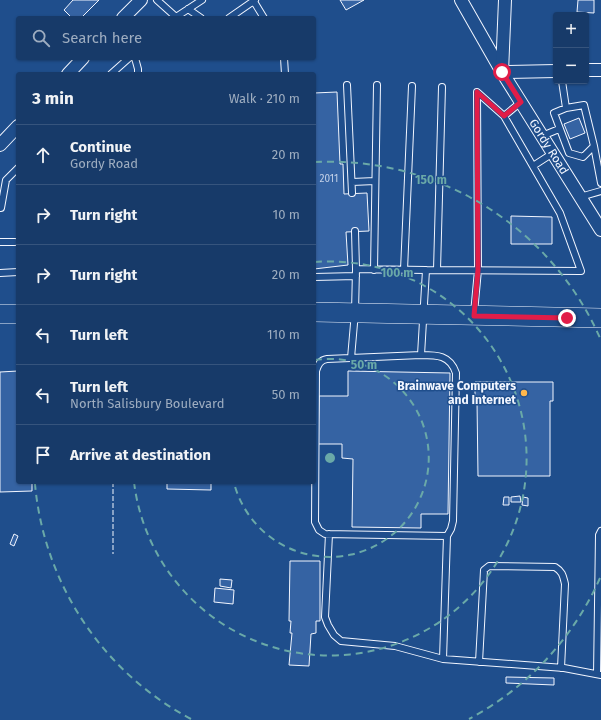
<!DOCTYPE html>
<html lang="en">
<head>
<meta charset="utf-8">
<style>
  :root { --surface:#173a69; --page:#244571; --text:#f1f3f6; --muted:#9eadc0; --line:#36547d }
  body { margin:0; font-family:"Fira Sans",sans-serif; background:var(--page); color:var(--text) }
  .controls { position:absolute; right:12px; top:12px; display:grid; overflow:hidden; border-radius:4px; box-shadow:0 1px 3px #0004 }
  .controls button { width:36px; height:36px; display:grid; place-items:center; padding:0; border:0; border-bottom:1px solid var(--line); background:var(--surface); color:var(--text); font:20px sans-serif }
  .stop { position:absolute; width:12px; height:12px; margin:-9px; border:3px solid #e11d48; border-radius:50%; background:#fff }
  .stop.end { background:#e11d48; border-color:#fff; box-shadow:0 1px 4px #0008 }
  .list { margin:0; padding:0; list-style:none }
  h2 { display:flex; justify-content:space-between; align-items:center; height:52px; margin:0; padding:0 16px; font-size:17px }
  h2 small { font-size:13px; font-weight:400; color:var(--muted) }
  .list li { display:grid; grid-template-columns:26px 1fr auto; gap:12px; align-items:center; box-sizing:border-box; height:60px; padding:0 16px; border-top:1px solid var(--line) }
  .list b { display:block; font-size:15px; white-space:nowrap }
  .list p { margin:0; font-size:13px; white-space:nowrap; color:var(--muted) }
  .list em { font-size:13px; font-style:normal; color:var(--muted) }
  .icon { flex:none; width:22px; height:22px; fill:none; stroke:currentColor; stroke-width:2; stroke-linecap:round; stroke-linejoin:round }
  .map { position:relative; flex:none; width:601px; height:720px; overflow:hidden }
  .search { position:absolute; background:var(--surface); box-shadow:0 1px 3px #0004; left:16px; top:16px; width:300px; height:44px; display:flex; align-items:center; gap:10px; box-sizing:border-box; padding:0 14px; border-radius:4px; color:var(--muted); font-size:15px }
  .panel { position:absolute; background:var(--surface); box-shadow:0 1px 3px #0004; left:16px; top:72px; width:300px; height:412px; border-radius:4px }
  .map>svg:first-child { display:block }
</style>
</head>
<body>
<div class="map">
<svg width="601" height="720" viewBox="0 0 601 720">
  <rect width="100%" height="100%" fill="#1f4e8c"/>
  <path fill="#3563a3" stroke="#f2f6ff" d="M73,0H99L81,18H72L64,10Z
    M340,0H364L346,10Z
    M578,0H594V13L577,12Z
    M337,92L340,164H343L344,194L367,193L369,231L346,232L348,265L314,269V93Z
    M579,118L585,133L570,139L564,124Z
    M511,216L552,217V244H511Z
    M18,371V482H32V491L0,492V372Z
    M348,371L450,373L448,514H421V528L352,527L353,459L342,458V444H318L319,396H348Z
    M475,382H553V401H550V476H478L477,401H475Z
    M167,482H211V490L167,489Z
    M520,496L521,502H511V497Z
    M504,497H509V505H503Z
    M523,497L528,498V506L522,505Z
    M14,534L18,536L14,546L10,544Z
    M290,561H320V621H316V633L311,634L309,666L289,665L292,633H290L291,621H289Z
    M220,579L232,580L231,588L220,586Z
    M215,588L234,590L233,604L214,602Z
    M506,677L554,678V685L506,683Z"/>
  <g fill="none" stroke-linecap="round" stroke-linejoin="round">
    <defs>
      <path id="service" d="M157,0L176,17L202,0
        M253,0L264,18
        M188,9L201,18
        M229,18L255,0
        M135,58L138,69V74
        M284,58L285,74
        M111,74L129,58
        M562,81L566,108
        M347,85L352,193
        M584,105L594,146L583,157L569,153L554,113L566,108Z
        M542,136L559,129
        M594,146L601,183
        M533,166L553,153
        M352,182L375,181
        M580,197L601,191
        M0,208H1L6,180L18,168
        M355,231L356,269L426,270L581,271L560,213L504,116L521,102
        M0,242H15
        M374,270L377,85
        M404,270L412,86
        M426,270L421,355L327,359C320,360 318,365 316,371L315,522L319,530L325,534L447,536L443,659L564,668L601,675
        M437,270L442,87
        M0,273L18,272
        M314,277L356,276
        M474,313L478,270L477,92L504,116
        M421,355C437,355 450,355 456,373L453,521L451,529L447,536
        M351,358L355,312L356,269
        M329,534L325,617L328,625L334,635L341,641L395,646L443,659
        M479,662L484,570L489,566L555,567C563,572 563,576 565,584L561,668
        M597,674L599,535L601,531"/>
      <g id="minor">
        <path id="s1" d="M461,0L502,72L601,230"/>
        <path d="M505,0L502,72L556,71"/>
        <path d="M123,18L141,0"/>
        <path d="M586,70H601"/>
        <path d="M68,74L83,58"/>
        <path d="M0,145L18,126"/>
      </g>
      <path id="primary" d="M314,312L601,318
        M0,314H18"/>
    </defs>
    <use href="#service" stroke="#f2f6ff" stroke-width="8"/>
    <use href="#minor" stroke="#f2f6ff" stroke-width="14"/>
    <use href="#primary" stroke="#f2f6ff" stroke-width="20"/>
    <use href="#service" stroke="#1f4e8c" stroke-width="6"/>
    <use href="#minor" stroke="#1f4e8c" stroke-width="12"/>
    <use href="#primary" stroke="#1f4e8c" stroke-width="19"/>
    <path stroke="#f2f6ff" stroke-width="1" stroke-dasharray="5 2" stroke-linecap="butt" d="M113,482V554"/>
  </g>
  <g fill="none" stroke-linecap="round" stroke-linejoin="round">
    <path stroke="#e11d48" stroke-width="5" d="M502,72L521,102L504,116L477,92L478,270L474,316L567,318"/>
  </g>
  <g fill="none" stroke="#6aa9a8" stroke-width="2" stroke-dasharray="7 5">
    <path d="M315 360A99 99 0 1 1 234 483"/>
    <path d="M315 262A197 197 0 1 1 134 482"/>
    <path d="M600 578A296 296 0 0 1 469 719M191 719A296 296 0 0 1 35 484M315 162A296 296 0 0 1 600 338"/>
  </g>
  <circle fill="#ffb74d" stroke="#1f4e8c" stroke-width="1.5" cx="524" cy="393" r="4"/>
  <g text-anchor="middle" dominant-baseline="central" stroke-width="3" stroke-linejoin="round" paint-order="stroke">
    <g font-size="10" fill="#c3d1e8">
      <text x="329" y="179">2011</text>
    </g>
    <g font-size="12" fill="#f2f6ff" stroke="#1f4e8c">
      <text stroke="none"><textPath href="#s1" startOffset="171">Gordy Road</textPath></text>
    </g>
    <g font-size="12" font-weight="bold" fill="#f2f6ff" stroke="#1f4e8c" text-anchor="end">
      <text x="516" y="386">Brainwave Computers<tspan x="516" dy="14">and Internet</tspan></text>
    </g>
  </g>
  <circle cx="330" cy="458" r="6" fill="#6aa9a8" stroke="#1f4e8c" stroke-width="2"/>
  <g font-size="12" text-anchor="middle" font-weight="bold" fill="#6aa9a8" stroke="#1f4e8c" stroke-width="3" stroke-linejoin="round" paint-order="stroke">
    <text x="431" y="184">150 m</text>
    <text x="397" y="277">100 m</text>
    <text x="364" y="369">50 m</text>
  </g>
</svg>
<div class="controls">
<button>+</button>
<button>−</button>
</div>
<div class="stop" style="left:502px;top:72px"></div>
<div class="stop end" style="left:567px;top:318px"></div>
<div class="search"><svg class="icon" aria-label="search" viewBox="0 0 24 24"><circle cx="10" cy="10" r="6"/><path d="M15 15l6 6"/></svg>Search here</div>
<section class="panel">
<h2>3 min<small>Walk · 210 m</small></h2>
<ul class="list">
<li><svg class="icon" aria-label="ahead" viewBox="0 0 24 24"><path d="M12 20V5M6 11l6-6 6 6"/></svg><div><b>Continue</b><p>Gordy Road</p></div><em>20 m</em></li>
<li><svg class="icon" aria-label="right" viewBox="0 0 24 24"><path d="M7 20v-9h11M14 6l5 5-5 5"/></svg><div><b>Turn right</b></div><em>10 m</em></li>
<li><svg class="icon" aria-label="right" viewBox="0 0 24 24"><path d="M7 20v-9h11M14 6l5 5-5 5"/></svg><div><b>Turn right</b></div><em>20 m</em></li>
<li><svg class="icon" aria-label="left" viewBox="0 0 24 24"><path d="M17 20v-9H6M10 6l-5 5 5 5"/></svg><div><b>Turn left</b></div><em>110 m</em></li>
<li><svg class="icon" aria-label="left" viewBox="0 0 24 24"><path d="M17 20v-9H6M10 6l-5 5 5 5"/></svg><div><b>Turn left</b><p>North Salisbury Boulevard</p></div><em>50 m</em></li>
<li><svg class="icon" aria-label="arrive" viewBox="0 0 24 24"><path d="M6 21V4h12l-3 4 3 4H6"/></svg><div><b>Arrive at destination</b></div></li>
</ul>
</section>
</div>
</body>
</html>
